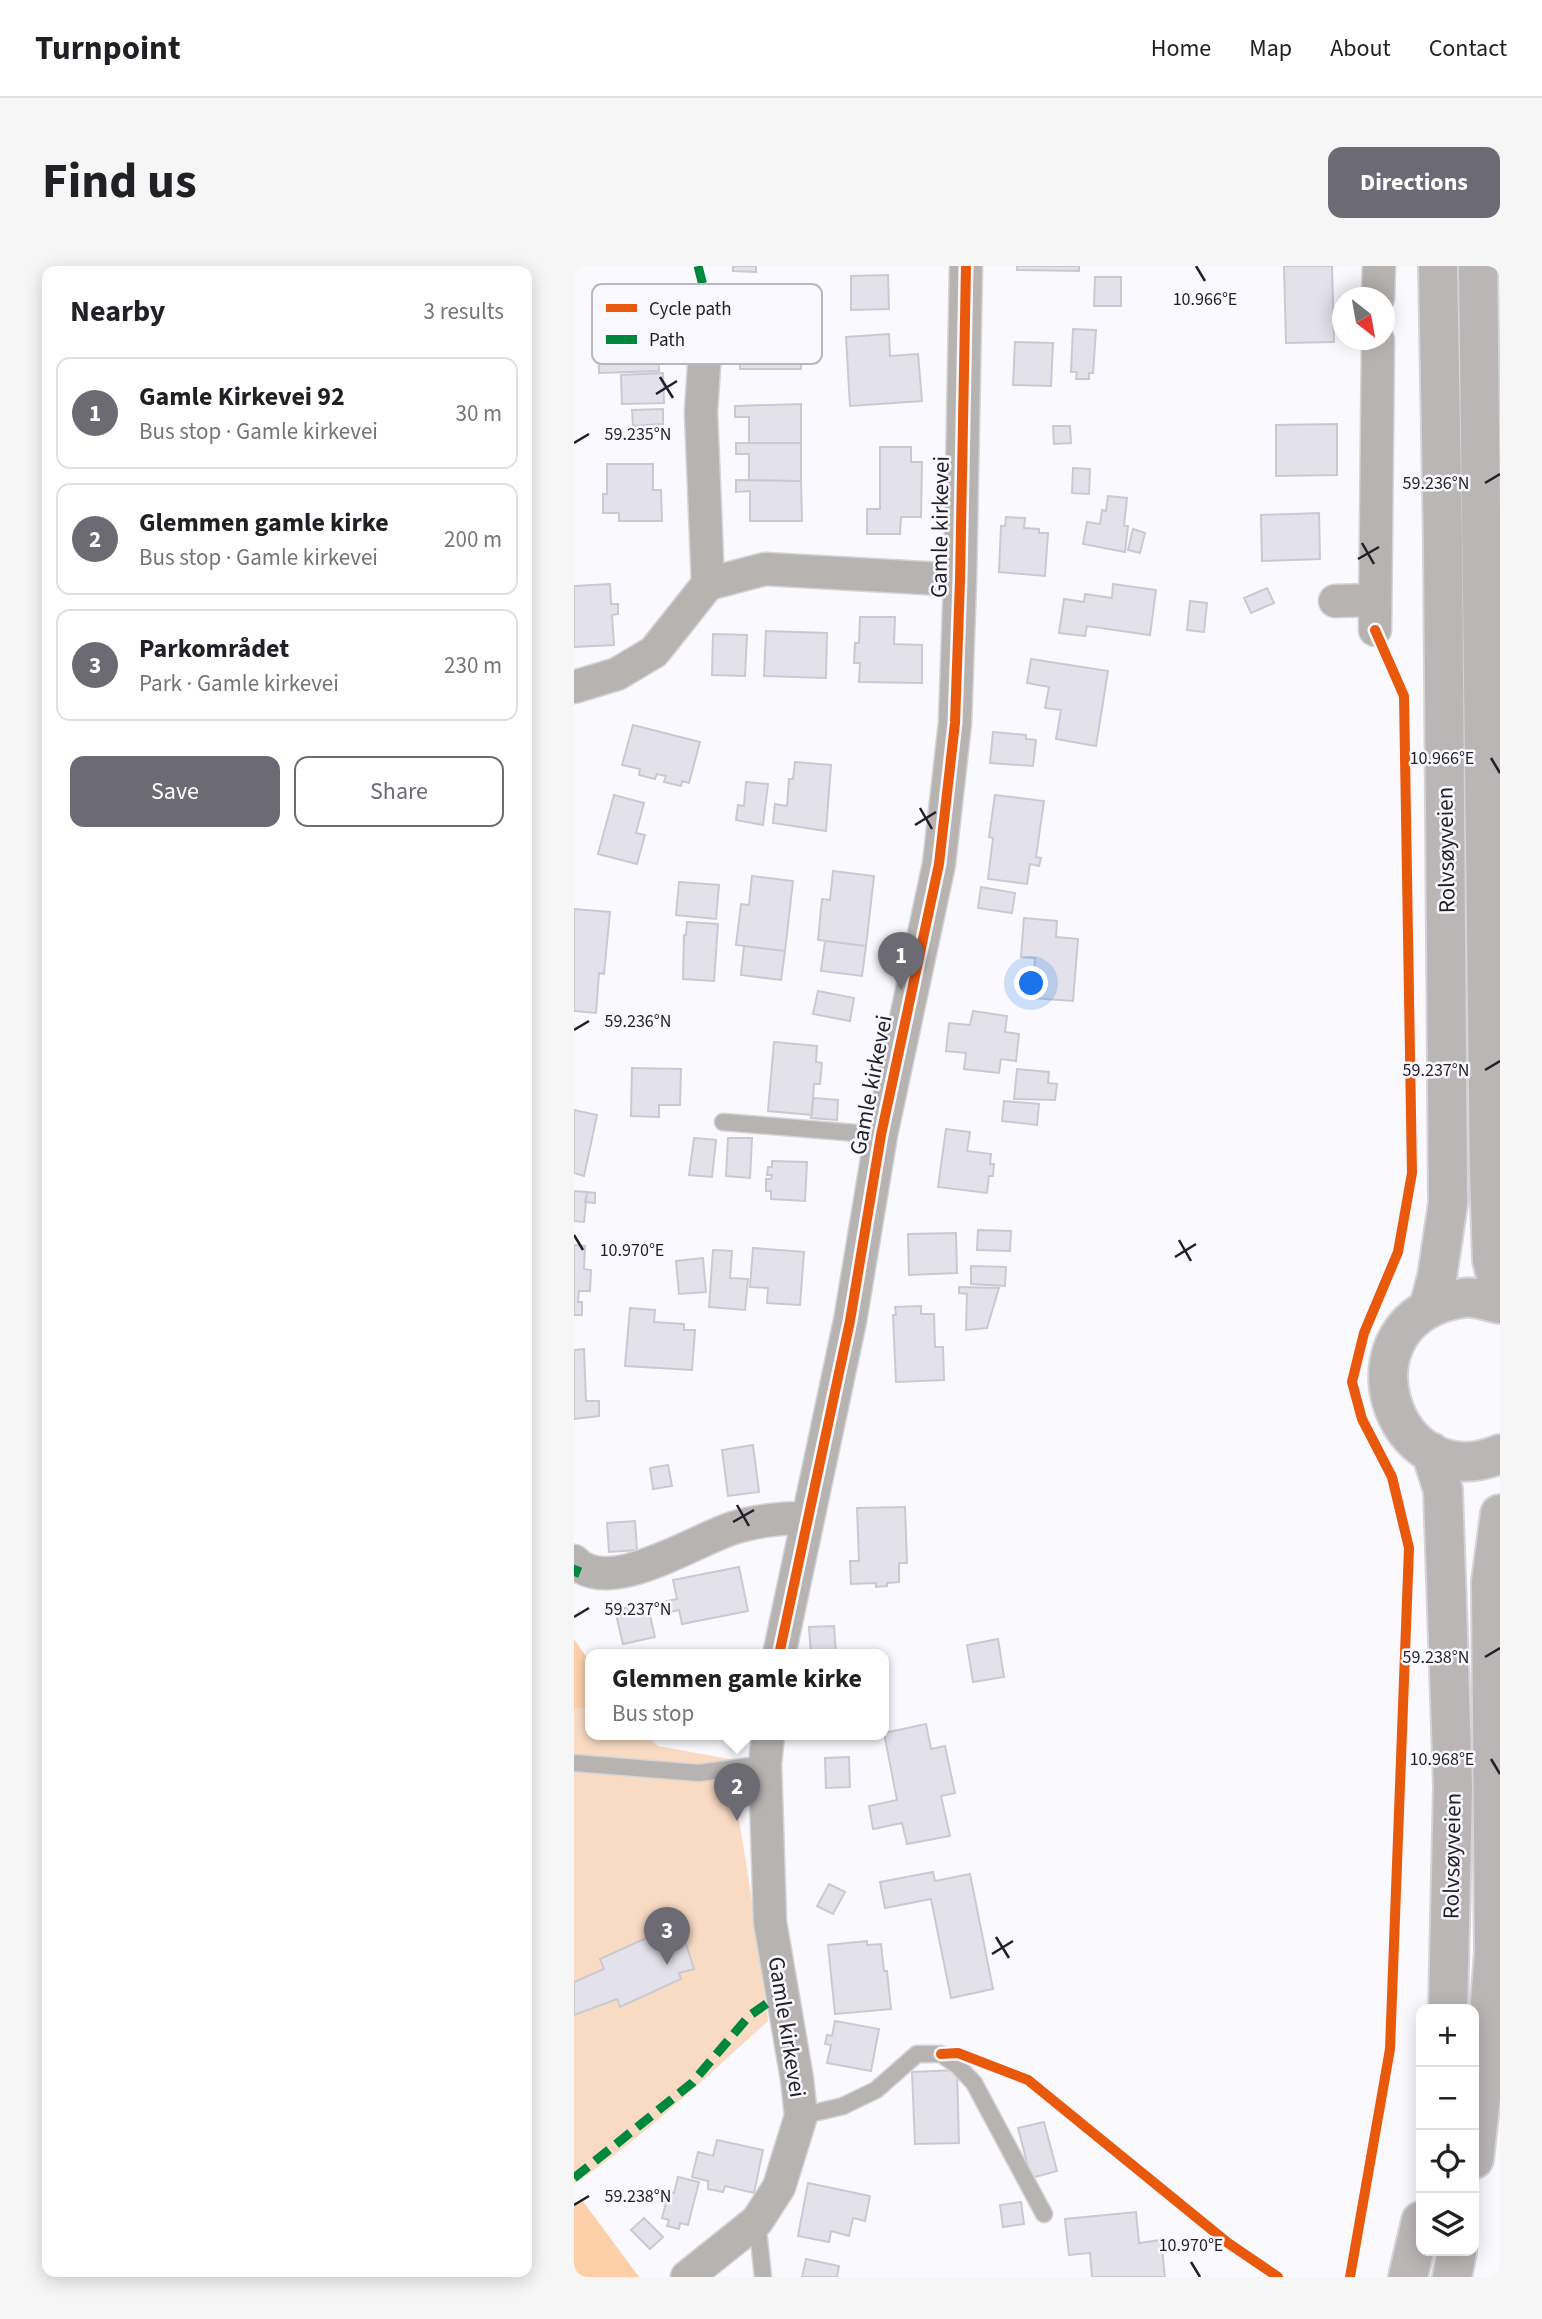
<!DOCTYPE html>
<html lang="en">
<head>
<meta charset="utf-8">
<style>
  :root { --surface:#fff; --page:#f6f6f6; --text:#202124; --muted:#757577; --line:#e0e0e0; --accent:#6c6b74 }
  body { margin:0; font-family:"Source Sans 3",sans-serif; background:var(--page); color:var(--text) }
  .controls { position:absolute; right:21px; bottom:21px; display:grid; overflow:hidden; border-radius:14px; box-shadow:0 4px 18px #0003 }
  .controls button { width:63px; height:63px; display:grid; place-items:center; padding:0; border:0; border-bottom:2px solid var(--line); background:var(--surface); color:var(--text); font:35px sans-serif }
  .compass { position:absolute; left:758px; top:21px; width:63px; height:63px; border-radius:50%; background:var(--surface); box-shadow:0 4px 18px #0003; rotate:149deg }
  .you { position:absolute; left:458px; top:718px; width:24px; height:24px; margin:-18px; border:5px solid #fff; border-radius:50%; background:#1a73e8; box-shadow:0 0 0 10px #1a73e833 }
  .badge { display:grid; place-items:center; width:46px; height:46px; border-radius:50%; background:var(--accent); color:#fff; font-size:23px; font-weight:700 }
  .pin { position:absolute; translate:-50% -58px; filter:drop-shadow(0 2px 4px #0008) }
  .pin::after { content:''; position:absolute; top:37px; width:24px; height:21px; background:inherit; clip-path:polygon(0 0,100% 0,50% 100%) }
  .popup { position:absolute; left:11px; top:1383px; width:304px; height:91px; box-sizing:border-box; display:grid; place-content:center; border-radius:14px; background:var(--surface); filter:drop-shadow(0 2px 5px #0005); font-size:23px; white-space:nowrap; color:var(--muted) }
  .popup b { font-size:26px; color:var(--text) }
  .popup::after { content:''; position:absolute; left:50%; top:100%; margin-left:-14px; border:14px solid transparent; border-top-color:var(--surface) }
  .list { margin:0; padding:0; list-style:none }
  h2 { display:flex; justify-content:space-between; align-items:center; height:91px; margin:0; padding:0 28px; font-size:30px }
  h2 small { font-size:23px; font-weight:400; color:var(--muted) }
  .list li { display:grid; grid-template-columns:46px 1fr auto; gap:21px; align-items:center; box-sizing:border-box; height:112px; margin:0 14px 14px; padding:0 14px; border:2px solid var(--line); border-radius:14px }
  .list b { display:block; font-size:26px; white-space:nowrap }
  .list p { margin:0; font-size:23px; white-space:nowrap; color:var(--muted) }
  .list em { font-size:23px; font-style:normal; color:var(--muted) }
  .actions { display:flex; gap:14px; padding:21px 28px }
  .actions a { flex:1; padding:16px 0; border:2px solid var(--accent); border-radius:14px; text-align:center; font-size:24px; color:var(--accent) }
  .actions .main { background:var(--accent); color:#fff }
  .icon { flex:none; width:38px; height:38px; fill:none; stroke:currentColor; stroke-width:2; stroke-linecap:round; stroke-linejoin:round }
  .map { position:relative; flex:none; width:926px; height:2011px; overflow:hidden; border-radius:14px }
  header { display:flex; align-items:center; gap:42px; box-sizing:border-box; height:98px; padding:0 35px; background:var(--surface); border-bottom:2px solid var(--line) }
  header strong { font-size:33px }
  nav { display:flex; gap:38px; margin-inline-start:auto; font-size:24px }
  .intro { display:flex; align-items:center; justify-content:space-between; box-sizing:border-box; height:168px; padding:0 42px }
  h1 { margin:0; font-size:49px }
  .button { padding:18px 32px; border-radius:14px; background:var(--accent); color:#fff; font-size:24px; font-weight:700 }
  main { display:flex; gap:42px; padding:0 42px }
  aside { flex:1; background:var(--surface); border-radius:14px; box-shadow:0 4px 18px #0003 }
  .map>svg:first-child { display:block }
</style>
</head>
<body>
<header>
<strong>Turnpoint</strong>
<nav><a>Home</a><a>Map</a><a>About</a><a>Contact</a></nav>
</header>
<div class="intro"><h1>Find us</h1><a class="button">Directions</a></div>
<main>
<aside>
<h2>Nearby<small>3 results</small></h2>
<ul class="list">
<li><span class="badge">1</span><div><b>Gamle Kirkevei 92</b><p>Bus stop · Gamle kirkevei</p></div><em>30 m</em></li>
<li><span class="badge">2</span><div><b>Glemmen gamle kirke</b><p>Bus stop · Gamle kirkevei</p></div><em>200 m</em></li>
<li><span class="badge">3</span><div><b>Parkområdet</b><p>Park · Gamle kirkevei</p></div><em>230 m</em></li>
</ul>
<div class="actions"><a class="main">Save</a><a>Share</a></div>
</aside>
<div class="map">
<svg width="926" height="2011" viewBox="0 0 926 2011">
  <rect width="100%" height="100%" fill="#faf9fe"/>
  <path fill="#f9dbc4" d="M0,1442H16V1469H72L84,1480L155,1493L175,1615L194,1755C131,1812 70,1871 0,1918Z"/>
  <path fill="#fccfa9" d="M0,1373L16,1396V1442H0Z
    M8,1934L65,2011H0V1938Z"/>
  <path fill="#e3e2ea" stroke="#cac9d1" stroke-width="2" d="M159,0H182V6L159,5Z
    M443,0H505V5L443,4Z
    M710,0H758L760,76L712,77Z
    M314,9L315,43L277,44V10Z
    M521,11H547V40H520Z
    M198,19V38H202L201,67H227V103H166L165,43H159V20Z
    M70,48L71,74H84L85,105L25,107L24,49Z
    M499,63L522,64L519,107H515V113H502L503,106H497Z
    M315,68L316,90L344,88L348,135L276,140L272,71Z
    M441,76L479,77L477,120L439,119Z
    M89,107L90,137L48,138L47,109Z
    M227,138V177H175V151H161V140Z
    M89,143V158L59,160L58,144Z
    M763,158V209L702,210V159Z
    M479,160H496L497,177L480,178Z
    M162,177H227V215L175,214V188H162Z
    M306,181H337V196H348L347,251H327L326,268H293V243H306Z
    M33,198H79V224H87L88,255H45V247H29V228H33Z
    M499,202L516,203L515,228L498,227Z
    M162,214L227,215L228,255H176V225L162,226Z
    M534,230L553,232L550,260H554L551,286L509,278L513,256L526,258L528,244L532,245Z
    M745,247L746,293L688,295L687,249Z
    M432,251L451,252L450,262L465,263V267H474L471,310L425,306L427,260H431Z
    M559,263L571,267L566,287L554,284Z
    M36,318L37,338H44V348L38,349L40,379L0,381V320Z
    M539,318L582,324L576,369L513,360L511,370L485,367L490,333L510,336L511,328L538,332Z
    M693,322L700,337L677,347L670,332Z
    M616,335L633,337L630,366L613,364Z
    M286,351H321L320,378L348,379V417L285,416L286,397H280L281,377H285Z
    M192,365L253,367L252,412L190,410Z
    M139,368L173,369L171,410L138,409Z
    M457,393L534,405L522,480L482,473L487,444L471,442L475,421L453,417Z
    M59,459L126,476L115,517L108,515L107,520L90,516L92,510L83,508L81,513L65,509L66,503L48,499Z
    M419,466L452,469V473L462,474L459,500L416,497Z
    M221,496L257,499L252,565L199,557L201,538L213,540L215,513H219Z
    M172,516L194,518L189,559L162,554L164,539L170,540Z
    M40,529L70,537L62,567L71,569L63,598L24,588Z
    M421,529L470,535L462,591L467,592L465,600L456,598L453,618L414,613L419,572L415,571Z
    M259,605L300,610L292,680L244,674L248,633L256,634Z
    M178,610L219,615L211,685L162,679L167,638L175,639Z
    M105,616L145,619L142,653L102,649Z
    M407,621L441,627L438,647L404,642Z
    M0,643L36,646L30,708L25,707L22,747L0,745Z
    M450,652L483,655L482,671L504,673L499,735L458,732L461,692L447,691Z
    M113,656L144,658L140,715L109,713L110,669H112Z
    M251,675L292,680L288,710L247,705Z
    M170,680L211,685L207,714L167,709Z
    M244,725L280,732L276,755L239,748Z
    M399,745L433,750L431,766L445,768L442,795L427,793L425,807L390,803L392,787L372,785L375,757L396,759Z
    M200,776L243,780L242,796L248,797L246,818H240L238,849L194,845Z
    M58,802L107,803L106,839H85V851L57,850Z
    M443,803L475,806L474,817L483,818L481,834L440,833Z
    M239,832L264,834L263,854L237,852Z
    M430,835L465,838L463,859L428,855Z
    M0,844L23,849L10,910L0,907Z
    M372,863L396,866L393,885L417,888L416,898H420L419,910H415L413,927L364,921Z
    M120,872L142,874L138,911L115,909Z
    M154,872H178L176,912L152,910Z
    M198,895L233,896L231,935L197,933V925H192V913H197L198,909H193L194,901H198Z
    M0,925L13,926L10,956L0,955Z
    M13,926L21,927V937L11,936Z
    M404,964L437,965L436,985L403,984Z
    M382,967L383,1007L335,1009L334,968Z
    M0,979L11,980L10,1003L17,1004L16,1025H5L4,1036H8V1049H0Z
    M179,982L230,986L226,1039L193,1037L194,1022L176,1021Z
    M139,984L158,985L156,1012L174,1013L171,1044L135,1041Z
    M129,992L132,1026L105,1028L102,995Z
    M397,1000L432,1001L431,1020L397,1018Z
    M385,1021L425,1022L413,1062L392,1064L393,1028L385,1027Z
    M347,1040V1048H360L361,1081H369L370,1114L322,1116L319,1049H322L321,1041Z
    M56,1042L81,1044L80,1056L110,1058V1064H121L118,1104L51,1100Z
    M10,1083L12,1135H25V1150L0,1153V1084Z
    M179,1179L185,1226L154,1230L148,1184Z
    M94,1199L98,1220L79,1223L76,1202Z
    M331,1241L333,1297H325V1316L313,1317V1320L302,1321V1317L277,1318L276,1295H285L283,1242Z
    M61,1255L63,1284L35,1286L33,1257Z
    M165,1301L174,1345L108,1358L105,1344L96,1346L93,1335L103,1333L99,1314Z
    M73,1337L81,1371L49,1378L41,1344Z
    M260,1360L262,1388L268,1389H237L235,1361Z
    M424,1373L430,1411L399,1416L393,1379Z
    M352,1458L357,1483L371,1480L381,1527L367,1530L376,1570L333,1578L328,1557L299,1563L295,1540L323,1534L310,1467Z
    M275,1491L276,1521L252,1522L251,1492Z
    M359,1606L361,1615L396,1608L419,1723L377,1732L357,1633L311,1642L306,1616Z
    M255,1618L271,1626L259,1648L243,1640Z
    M90,1664L92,1671L108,1666L120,1703L105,1707L107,1713L46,1741L43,1733L0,1749V1716L30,1703L26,1693Z
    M293,1675V1679L307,1678L310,1705H313L317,1743L261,1748L254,1679Z
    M261,1755L305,1763L297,1805L253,1797L257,1779L251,1778L253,1769L258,1770Z
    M383,1804L385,1877L341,1878L338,1806Z
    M470,1856L483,1905L457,1912L444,1862Z
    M143,1874L189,1884L180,1927L151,1920L149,1926L134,1923V1915L118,1911L124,1886L139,1890Z
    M104,1911L125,1916L114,1959L106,1957L105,1963L93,1960L95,1954L88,1952L95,1926L100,1927Z
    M234,1917L296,1930L291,1955L279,1952L275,1970L257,1965L255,1976L224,1970Z
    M447,1936L450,1958L429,1961L426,1939Z
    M562,1946L565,1977L587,1974L591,2011H518L516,1987L495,1989L491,1953Z
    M70,1952L89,1971L76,1983L57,1964Z
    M232,1993L265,2000L263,2011H228Z"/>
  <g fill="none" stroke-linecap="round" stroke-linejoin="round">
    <defs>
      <path id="lane" d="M149,856L307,869
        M0,1497L125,1507L191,1498
        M227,1850L269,1840L302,1824L343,1788H367L384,1800L400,1817L470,1948
        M183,1955L189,2011"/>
      <path id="street" d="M804,32L805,0
        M134,39L127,146L134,318
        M761,335L800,334
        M801,364L804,74
        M0,421L43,408L80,386L134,318L191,303L386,314
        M0,1295C33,1332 121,1274 159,1262C184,1254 207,1252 233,1252
        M205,1389L276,1055L307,869L365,598L381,457L386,314L392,0
        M113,2011L183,1955L205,1921L227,1850L223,1813L196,1656L191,1498L194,1469"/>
      <path id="primary" d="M904,0L915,904L918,994L926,1027
        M926,1038C915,1036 900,1030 889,1032C759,1051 816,1235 926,1188
        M855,1041L863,1011L874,937L869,276L864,0
        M857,1186L869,1224L879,1520L874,1743
        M900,1893L912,1786L920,1687L917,1316L926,1248
        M834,2011L847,1955
        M878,2011L883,1985"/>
    </defs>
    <use href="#lane" stroke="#d4d3d7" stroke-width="19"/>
    <use href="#street" stroke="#d4d3d7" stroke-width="35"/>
    <use href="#primary" stroke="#d4d3d7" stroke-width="42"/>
    <use href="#lane" stroke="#b7b3b1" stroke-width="16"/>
    <use href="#street" stroke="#b7b3b1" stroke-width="32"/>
    <use href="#primary" stroke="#b9b6b5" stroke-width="38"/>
    <path stroke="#00873e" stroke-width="9" stroke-dasharray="18 9" stroke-linecap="butt" d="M124,0L134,39
      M0,1310L4,1300
      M0,1912L118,1817L175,1750L209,1726"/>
    <defs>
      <path id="cycleway" d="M205,1389L276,1055L307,869L365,598L381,457L386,314L392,0
        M367,1788L384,1787L454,1814L654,1977L704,2011
        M776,2011L816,1783L835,1282L818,1211L788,1153L778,1116L790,1067L824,986L838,907L830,430L801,364"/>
    </defs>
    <use href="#cycleway" stroke="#f9f8ff" stroke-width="15"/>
    <use href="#cycleway" stroke="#e8590c" stroke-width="10"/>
  </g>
  <path fill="none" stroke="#201f2a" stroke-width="2.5" d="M622,0L631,15M86,111L99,132M82,128L103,115M0,177L15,168M911,217L926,208M788,277L800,298M784,293L805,281M917,492L926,507M346,542L358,563M341,559L362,546M0,764L15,755M911,804L926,795M0,969L9,984M605,974L617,995M601,991L622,978M163,1239L175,1260M159,1256L180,1244M0,1351L15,1342M911,1391L926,1382M917,1493L926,1508M422,1671L435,1692M418,1688L439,1675M0,1939L15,1930M617,1996L626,2011"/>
  <g text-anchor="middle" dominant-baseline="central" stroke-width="5" stroke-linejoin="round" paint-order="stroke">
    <g font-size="23" fill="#201f2a" stroke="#f9f8ff">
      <text transform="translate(366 261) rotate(-89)">Gamle kirkevei</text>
      <text transform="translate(872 584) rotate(-91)">Rolvsøyveien</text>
      <text transform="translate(297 819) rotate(-79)">Gamle kirkevei</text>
      <text transform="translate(878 1590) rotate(-89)">Rolvsøyveien</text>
      <text transform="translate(213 1761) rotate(81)">Gamle kirkevei</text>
    </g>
  </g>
  <rect x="18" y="18" width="230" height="80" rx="10" fill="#f9f8ff" stroke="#b8b7bf" stroke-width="2"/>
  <rect x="32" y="38" width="31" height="8" fill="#e8590c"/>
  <rect x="32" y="69" width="31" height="9" fill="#00873e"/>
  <g font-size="19" fill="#201f2a">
    <text x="75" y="49">Cycle path</text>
    <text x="75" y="80">Path</text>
  </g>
  <g font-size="18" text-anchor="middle" fill="#201f2a" stroke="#f9f8ff" stroke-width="5" stroke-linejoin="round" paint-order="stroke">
    <text x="631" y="39">10.966°E</text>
    <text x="64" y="174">59.235°N</text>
    <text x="862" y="223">59.236°N</text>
    <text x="868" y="498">10.966°E</text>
    <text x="64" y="761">59.236°N</text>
    <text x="862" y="810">59.237°N</text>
    <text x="58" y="990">10.970°E</text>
    <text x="64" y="1349">59.237°N</text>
    <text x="862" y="1397">59.238°N</text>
    <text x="868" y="1499">10.968°E</text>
    <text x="64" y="1936">59.238°N</text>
    <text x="617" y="1985">10.970°E</text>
  </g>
</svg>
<div class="controls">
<button>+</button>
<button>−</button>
<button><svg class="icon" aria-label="locate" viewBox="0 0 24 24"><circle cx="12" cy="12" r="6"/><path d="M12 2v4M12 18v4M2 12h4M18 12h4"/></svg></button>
<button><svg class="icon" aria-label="layers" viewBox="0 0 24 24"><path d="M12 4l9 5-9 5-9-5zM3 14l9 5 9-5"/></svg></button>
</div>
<svg class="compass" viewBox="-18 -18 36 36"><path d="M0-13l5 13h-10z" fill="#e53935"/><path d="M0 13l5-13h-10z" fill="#757577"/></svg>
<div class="you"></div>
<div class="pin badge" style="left:327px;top:724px">1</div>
<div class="pin badge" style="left:163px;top:1555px">2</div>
<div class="popup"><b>Glemmen gamle kirke</b>Bus stop</div>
<div class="pin badge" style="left:93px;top:1699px">3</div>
</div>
</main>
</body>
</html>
